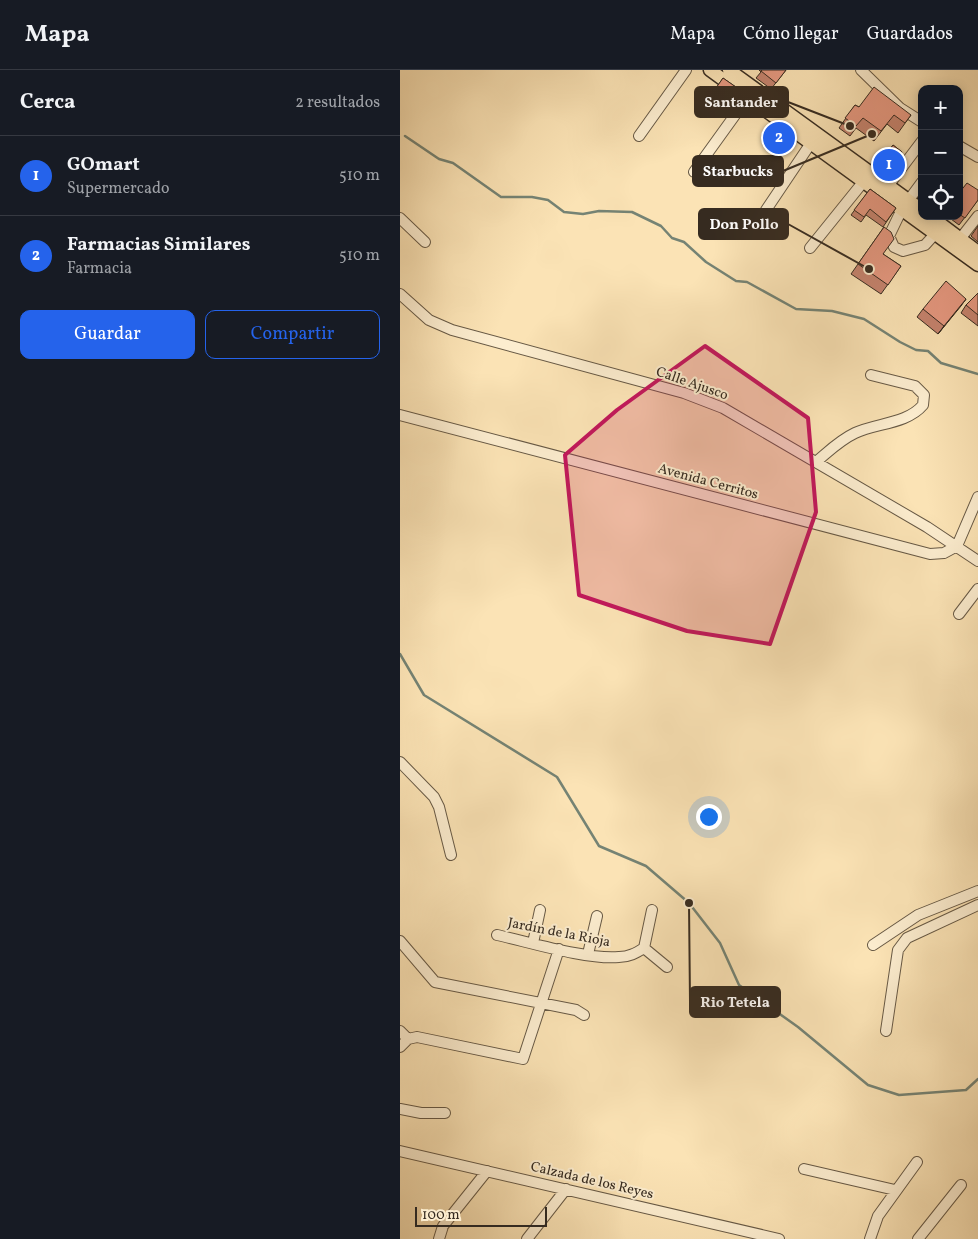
<!DOCTYPE html>
<html lang="es">
<head>
<meta charset="utf-8">
<style>
  :root { --surface:#171b24; --page:#242831; --text:#f1f3f6; --muted:#9ea1a6; --line:#363941; --accent:#2563eb }
  body { margin:0; font-family:Vollkorn,serif; background:var(--page); color:var(--text) }
  .controls { position:absolute; right:15px; top:15px; display:grid; overflow:hidden; border-radius:10px; box-shadow:0 2px 12px #0003 }
  .controls button { width:45px; height:45px; display:grid; place-items:center; padding:0; border:0; border-bottom:1px solid var(--line); background:var(--surface); color:var(--text); font:25px sans-serif }
  .scale { position:absolute; left:15px; bottom:12px; width:132px; box-sizing:border-box; padding-left:5px; border:2px solid #362b20; border-top:0; font-size:14px; line-height:18px; white-space:nowrap; color:#362b20; -webkit-text-stroke:4px #fcedcf; paint-order:stroke }
  .you { position:absolute; left:308px; top:746px; width:18px; height:18px; margin:-12px; border:4px solid #fff; border-radius:50%; background:#1a73e8; box-shadow:0 0 0 8px #1a73e833 }
  .badge { display:grid; place-items:center; width:32px; height:32px; border-radius:50%; background:var(--accent); color:#fff; font-size:16px; font-weight:700 }
  .pin { position:absolute; translate:-50% -50%; border:2px solid #fff; box-shadow:0 1px 5px #0006 }
  .list { margin:0; padding:0; list-style:none }
  h2 { display:flex; justify-content:space-between; align-items:center; height:65px; margin:0; padding:0 20px; font-size:21px }
  h2 small { font-size:16px; font-weight:400; color:var(--muted) }
  .list li { display:grid; grid-template-columns:32px 1fr auto; gap:15px; align-items:center; box-sizing:border-box; height:80px; padding:0 20px; border-top:1px solid var(--line) }
  .list b { display:block; font-size:19px; white-space:nowrap }
  .list p { margin:0; font-size:16px; white-space:nowrap; color:var(--muted) }
  .list em { font-size:16px; font-style:normal; color:var(--muted) }
  .actions { display:flex; gap:10px; padding:15px 20px }
  .actions a { flex:1; padding:11px 0; border:1px solid var(--accent); border-radius:10px; text-align:center; font-size:18px; color:var(--accent) }
  .actions .main { background:var(--accent); color:#fff }
  .icon { flex:none; width:28px; height:28px; fill:none; stroke:currentColor; stroke-width:2; stroke-linecap:round; stroke-linejoin:round }
  .map { position:relative; flex:none; width:578px; height:1169px; overflow:hidden }
  header { display:flex; align-items:center; gap:30px; box-sizing:border-box; height:70px; padding:0 25px; background:var(--surface); border-bottom:1px solid var(--line) }
  header strong { font-size:24px }
  nav { display:flex; gap:28px; margin-inline-start:auto; font-size:18px }
  main { display:flex }
  aside { flex:1; background:var(--surface) }
  .map>svg:first-child { display:block }
</style>
</head>
<body>
<header>
<strong>Mapa</strong>
<nav><a>Mapa</a><a>Cómo llegar</a><a>Guardados</a></nav>
</header>
<main>
<aside>
<h2>Cerca<small>2 resultados</small></h2>
<ul class="list">
<li><span class="badge">1</span><div><b>GOmart</b><p>Supermercado</p></div><em>510 m</em></li>
<li><span class="badge">2</span><div><b>Farmacias Similares</b><p>Farmacia</p></div><em>510 m</em></li>
</ul>
<div class="actions"><a class="main">Guardar</a><a>Compartir</a></div>
</aside>
<div class="map">
<svg width="578" height="1169" viewBox="0 0 578 1169">
  <rect width="100%" height="100%" fill="#fbe3b5"/>
  <filter id="stains"><feTurbulence type="fractalNoise" baseFrequency=".004" numOctaves="4"/><feColorMatrix values="0 0 0 0 .2 0 0 0 0 .09 0 0 0 0 .02 0 0 0 .5 -.17"/></filter>
  <radialGradient id="worn" r=".72"><stop offset=".6" stop-color="#630" stop-opacity="0"/><stop offset="1" stop-color="#630" stop-opacity=".3"/></radialGradient>
  <g fill="none" stroke-linecap="round" stroke-linejoin="round">
    <path stroke="#758374" stroke-width="2.5" d="M5,66L39,89L53,93L101,127H132L148,130L164,142L183,144L199,141L232,142L261,156L272,168L284,172L306,192L336,211L347,212L396,239L432,241L464,249L500,272L516,280L528,281L541,293L578,304
      M0,584L24,625L157,707L199,776L246,796L289,833L320,873L339,915L398,957L468,1015L499,1025L566,1020L578,1009"/>
    <defs>
      <path id="minor" d="M461,0L500,38L522,52
        M239,66L286,0
        M559,76L578,87
        M294,102L348,27
        M522,112L502,139L489,166L494,177L503,181L525,175L535,164
        M488,116L522,71
        M366,140L411,73
        M0,148L25,172
        M560,169L578,146
        M410,178L464,111
        M0,224L29,250L52,260L284,323L323,338L527,457L578,491
        M0,345L530,484L544,483L557,476L578,427
        M417,391C429,381 440,370 455,363C476,353 507,354 523,335L524,325L515,316L471,305
        M559,544L578,519
        M0,692L34,727L39,737L51,785
        M97,865C129,872 188,890 219,887C229,887 236,883 244,878
        M0,871L35,912L176,940L184,945
        M133,873L140,840
        M473,875L518,845L578,821
        M244,878L252,840
        M244,878L267,897
        M188,884L197,846
        M0,961L8,969
        M486,961L498,880L507,868L578,835
        M0,977L8,969L17,967L123,989L159,879
        M0,1039L21,1043H45
        M0,1081L379,1169
        M404,1099L495,1120
        M39,1169L43,1156L87,1101
        M127,1169L166,1119
        M470,1169L478,1146L517,1092
        M518,1169L561,1115"/>
      <path id="major" d="M310,0L578,195
        M329,0L522,140
        M530,146L578,182"/>
    </defs>
    <use href="#minor" stroke="#675945" stroke-width="12"/>
    <use href="#major" stroke="#362b20" stroke-width="15"/>
    <use href="#minor" stroke="#fcedcf" stroke-width="10"/>
    <use href="#major" stroke="#fbe3b5" stroke-width="12"/>
  </g>
  <path fill="#c5836e" stroke="#362b20" d="M359,0H386L371,19L356,8L361,2Z
    M323,8L343,22L331,40L311,26Z
    M455,35L459,37L511,45L498,63L487,54L474,71L456,58L450,66L439,58Z
    M493,75L502,82L487,104L477,98Z
    M470,119L496,138L483,157L466,145L461,152L451,145Z
    M559,123L578,130L559,155L547,146H559Z
    M578,156V172L571,166Z
    M484,157L483,184L501,196L481,224L451,204Z
    M578,223V256L561,243L566,235Z
    M566,229L538,264L517,247L523,239Z"/>
  <path fill="#a06a5a" stroke="#362b20" d="M566,229L561,236L538,264L544,256Z"/>
  <path fill="#e59880" stroke="#362b20" d="M362,0H386L376,13L361,1Z
    M323,8L343,22L336,32L316,18Z
    M474,17L511,45L505,53L494,45L481,61L463,48L456,56L445,48L455,35L459,37Z
    M493,75L502,82L490,99L481,92Z
    M567,113L578,120V130L565,148L559,144V123Z
    M470,119L496,138L486,152L470,139L464,147L454,140Z
    M484,157L491,162L494,169L483,184L501,196L488,215L458,194Z
    M546,211L566,229L544,256L523,239Z
    M578,223V245L566,235Z"/>
  <path fill="#c2185b" fill-opacity="0.2" stroke="#c2185b" stroke-width="4" stroke-linejoin="round" d="M305,276L408,348L416,442L370,574L287,561L179,525L165,385L217,340Z"/>
  <g text-anchor="middle" dominant-baseline="central" stroke-width="4" stroke-linejoin="round" paint-order="stroke">
    <g font-size="14" fill="#362b20" stroke="#fcedcf">
      <text transform="translate(292 314) rotate(19)">Calle Ajusco</text>
      <text transform="translate(308 412) rotate(15)">Avenida Cerritos</text>
      <text transform="translate(159 863) rotate(11)">Jardín de la Rioja</text>
      <text transform="translate(192 1111) rotate(13)">Calzada de los Reyes</text>
    </g>
  </g>
  <path fill="none" stroke="#362b20" stroke-width="2" d="M450 56L388 32M472 64L383 101M469 199L388 154M289 833L290 932"/>
  <g fill="#362b20" stroke="#fcedcf" stroke-width="2">
    <circle cx="450" cy="56" r="5"/>
    <circle cx="472" cy="64" r="5"/>
    <circle cx="469" cy="199" r="5"/>
    <circle cx="289" cy="833" r="5"/>
  </g>
  <g fill="#362b20" stroke="#362b20" stroke-width="2">
    <rect x="295" y="17" width="93" height="30" rx="5"/>
    <rect x="293" y="86" width="90" height="30" rx="5"/>
    <rect x="299" y="139" width="89" height="30" rx="5"/>
    <rect x="290" y="917" width="90" height="30" rx="5"/>
  </g>
  <g font-size="15" text-anchor="middle" font-weight="bold" fill="#fff">
    <text x="341" y="37">Santander</text>
    <text x="338" y="106">Starbucks</text>
    <text x="344" y="159">Don Pollo</text>
    <text x="335" y="937">Rio Tetela</text>
  </g>
  <rect width="100%" height="100%" filter="url(#stains)"/>
  <rect width="100%" height="100%" fill="url(#worn)"/>
</svg>
<div class="controls">
<button>+</button>
<button>−</button>
<button><svg class="icon" aria-label="locate" viewBox="0 0 24 24"><circle cx="12" cy="12" r="6"/><path d="M12 2v4M12 18v4M2 12h4M18 12h4"/></svg></button>
</div>
<div class="scale">100 m</div>
<div class="you"></div>
<div class="pin badge" style="left:489px;top:95px">1</div>
<div class="pin badge" style="left:379px;top:68px">2</div>
</div>
</main>
</body>
</html>
